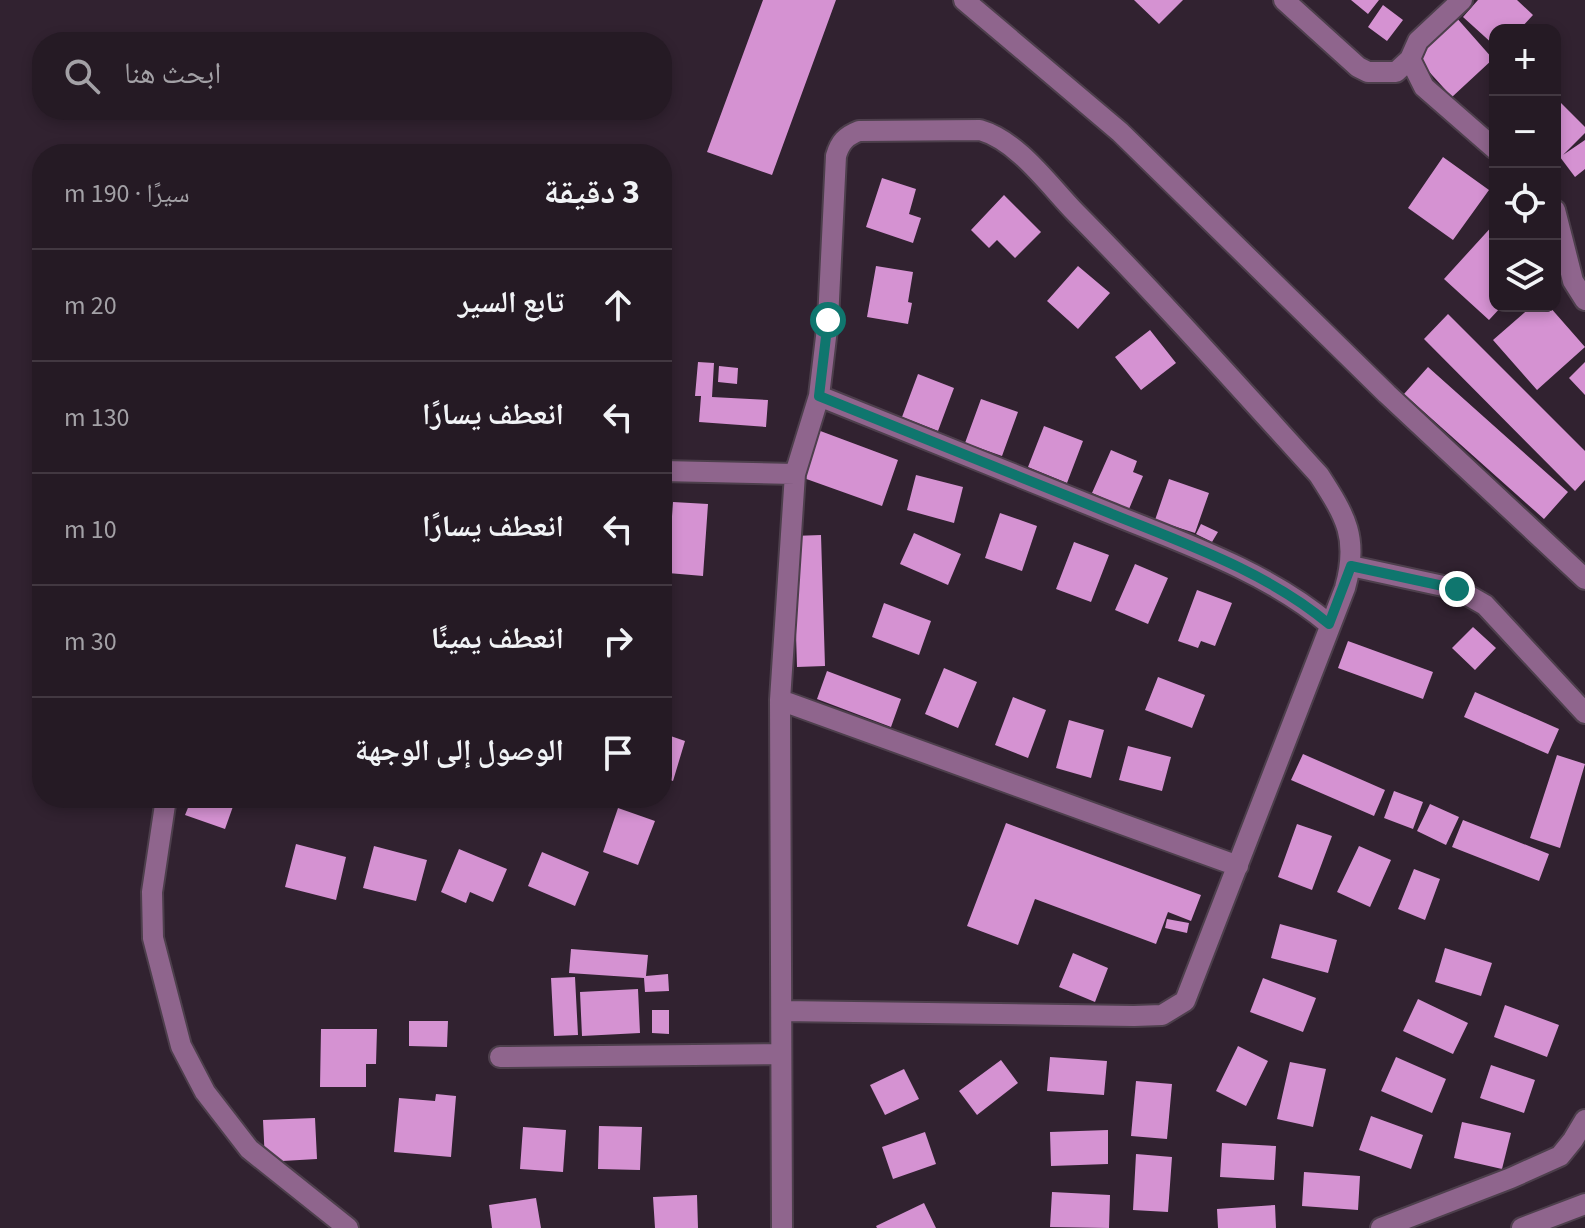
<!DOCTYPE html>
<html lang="ar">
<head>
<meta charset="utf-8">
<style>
  :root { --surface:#251a24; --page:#2d232c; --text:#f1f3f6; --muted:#a3a1a6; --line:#423841 }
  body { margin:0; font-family:"Source Sans 3","Noto Naskh Arabic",sans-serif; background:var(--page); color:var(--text); direction:rtl }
  .controls { position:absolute; right:24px; top:24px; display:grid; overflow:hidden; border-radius:16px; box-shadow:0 4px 12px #0003 }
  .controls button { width:72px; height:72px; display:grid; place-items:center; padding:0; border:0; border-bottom:2px solid var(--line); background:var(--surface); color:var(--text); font:40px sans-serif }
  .stop { position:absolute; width:24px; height:24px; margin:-18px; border:6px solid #0f766e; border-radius:50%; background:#fff }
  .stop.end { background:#0f766e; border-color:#fff; box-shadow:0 2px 8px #0008 }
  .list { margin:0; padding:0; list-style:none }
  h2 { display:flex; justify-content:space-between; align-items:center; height:104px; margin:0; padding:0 32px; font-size:34px }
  h2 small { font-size:26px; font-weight:400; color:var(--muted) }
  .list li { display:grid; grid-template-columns:52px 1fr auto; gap:24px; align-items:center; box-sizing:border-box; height:112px; padding:0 32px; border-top:2px solid var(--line) }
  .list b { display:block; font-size:30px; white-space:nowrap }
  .list em { font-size:26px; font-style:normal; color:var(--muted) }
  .icon { flex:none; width:44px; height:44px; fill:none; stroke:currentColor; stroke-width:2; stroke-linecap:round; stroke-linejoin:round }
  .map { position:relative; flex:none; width:1585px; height:1228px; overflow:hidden; direction:ltr }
  .search { position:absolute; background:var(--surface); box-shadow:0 4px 12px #0003; left:32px; top:32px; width:640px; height:88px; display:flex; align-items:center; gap:20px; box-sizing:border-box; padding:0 28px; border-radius:32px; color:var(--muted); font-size:30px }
  .panel { position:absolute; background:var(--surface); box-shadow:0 4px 12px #0003; left:32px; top:144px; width:640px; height:664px; border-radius:32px; direction:rtl }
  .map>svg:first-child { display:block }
</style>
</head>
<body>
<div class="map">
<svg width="1585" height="1228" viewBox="0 0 1585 1228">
  <rect width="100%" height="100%" fill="#312230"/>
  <path fill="#d592d2" d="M763,0H836L772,175L707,152Z
    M1134,0H1183L1159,24Z
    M1351,0H1379L1368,14Z
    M1478,0H1517L1533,15L1519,30H1495V46L1463,17Z
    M1383,5L1403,20L1387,41L1368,27Z
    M1455,16L1493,59L1452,97L1413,54Z
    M1555,97L1585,127V133L1555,163Z
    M1585,140V169L1575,177L1560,157Z
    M1443,157L1489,190L1453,240L1408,208Z
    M882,178L916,189L909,214L921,218L913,243L866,227Z
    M1004,195L1041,232L1015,258L997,240L989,248L971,230Z
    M1495,223V306H1502L1489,320L1444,279Z
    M876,266L913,272L908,302L912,303L908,324L867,317Z
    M1078,266L1110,293L1078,329L1047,301Z
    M1532,306H1549L1585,347L1537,390L1493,340Z
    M1448,314L1585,451V480L1575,491L1424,339Z
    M1150,330L1176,363L1141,390L1115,357Z
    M698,362L714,363L712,397L768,400L766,427L699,422L701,396H695Z
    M1585,362V395L1569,378Z
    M719,366L738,368L737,384L718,382Z
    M1428,367L1568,492L1544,519L1404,394Z
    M918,374L954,388L938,431L902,417Z
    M981,399L1018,412L1002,456L965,443Z
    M1044,426L1083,441L1067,483L1028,467Z
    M815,429L898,460L882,506L798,476Z
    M1111,450L1137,461L1133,472L1143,476L1129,509L1092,493Z
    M916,475L963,487L954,523L907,510Z
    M1169,479L1209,493L1195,533L1155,520Z
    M673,502L708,504L703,576L668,573Z
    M1000,513L1037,526L1022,571L985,558Z
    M1201,524L1218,532L1212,542L1196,534Z
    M914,533L961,554L948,585L900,564Z
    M821,535L825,666L797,667L793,536Z
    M1074,542L1109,555L1091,602L1056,589Z
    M1135,564L1168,578L1148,624L1115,610Z
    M1197,590L1232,603L1215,646L1201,641L1198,648L1178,641Z
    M884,603L931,621L919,655L872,637Z
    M1473,627L1496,648L1475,670L1452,648Z
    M1348,641L1433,672L1423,699L1338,668Z
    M944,668L977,682L958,728L925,714Z
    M827,671L901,699L891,727L817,699Z
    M1158,677L1205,695L1192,728L1145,710Z
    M1475,692L1559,729L1548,754L1464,717Z
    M1013,697L1046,710L1028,758L995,745Z
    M1069,720L1104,730L1091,778L1056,768Z
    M662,733L685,741L673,781L662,777Z
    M1128,746L1171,757L1162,791L1119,780Z
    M1303,754L1385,790L1374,816L1291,780Z
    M1557,755L1585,764L1560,848L1530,838Z
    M1394,791L1423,802L1413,829L1384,818Z
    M192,798H236L225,829L185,815Z
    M1430,804L1459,817L1446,845L1417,831Z
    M618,808L655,821L638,865L603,852Z
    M1463,820L1549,854L1539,881L1452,847Z
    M1006,823L1201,895L1191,921L1168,912L1156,944L1035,899L1018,945L967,926Z
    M1297,824L1332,836L1312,890L1278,877Z
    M296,844L346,857L336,900L285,887Z
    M374,846L427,860L416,901L363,888Z
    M1359,846L1391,860L1370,907L1337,892Z
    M459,849L507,869L493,902L470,892L466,903L441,892Z
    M542,852L589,872L575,906L528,886Z
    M1414,869L1440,879L1425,920L1398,909Z
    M1167,919L1189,923L1187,933L1165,928Z
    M1280,924L1337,940L1328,973L1271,958Z
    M1445,948L1492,963L1481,996L1435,982Z
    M571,949L648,955L646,976L668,974L669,991L645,992L644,978L569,973Z
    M1073,953L1108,968L1095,1002L1059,987Z
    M575,977L578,1035L554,1036L551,978Z
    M1263,978L1316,998L1303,1032L1250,1012Z
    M638,989L640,1033L582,1036L580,992Z
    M1418,999L1468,1023L1453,1054L1403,1031Z
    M1505,1005L1559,1025L1547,1057L1494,1037Z
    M652,1010H669V1034L652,1033Z
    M409,1021H448L447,1047L409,1046Z
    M321,1029H377L376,1064H366V1087H320Z
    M1238,1046L1268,1061L1246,1106L1216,1091Z
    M1050,1057L1107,1061L1104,1095L1047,1091Z
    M1396,1057L1446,1079L1432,1113L1381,1091Z
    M1001,1060L1018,1083L977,1115L959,1091Z
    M1290,1062L1326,1069L1313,1127L1277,1119Z
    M1491,1065L1535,1080L1524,1113L1480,1098Z
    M904,1069L919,1099L885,1115L870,1085Z
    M1136,1081L1172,1084L1167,1139L1131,1136Z
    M436,1094L456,1096L451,1157L394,1152L399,1098L435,1101Z
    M1371,1116L1423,1135L1411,1169L1359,1150Z
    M315,1118L317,1159L265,1162L263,1120Z
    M1462,1122L1511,1133L1502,1169L1454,1158Z
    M599,1126L642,1127L640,1170L598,1169Z
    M523,1127L566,1130L563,1172L520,1169Z
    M1108,1130V1164L1051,1166L1050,1132Z
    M925,1132L936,1164L893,1179L882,1147Z
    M1222,1143L1276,1146L1274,1180L1220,1177Z
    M1136,1154L1172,1157L1168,1212L1133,1210Z
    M1304,1172L1360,1176L1358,1210L1302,1206Z
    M1052,1192L1110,1195L1109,1228L1050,1227Z
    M697,1195L698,1228H655L653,1197Z
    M536,1198L541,1228H492L489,1205Z
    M924,1203L936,1228H877L876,1226Z
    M1275,1205L1276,1228H1218L1217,1209Z"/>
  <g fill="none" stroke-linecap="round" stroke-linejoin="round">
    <defs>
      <path id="minor" d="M964,0L1120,132L1387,394L1585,579
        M1284,0L1358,67L1368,72H1396L1410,59
        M1462,0L1418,41L1410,59L1424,87L1495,149
        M1555,210L1573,281L1585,300
        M819,396C915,434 1011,473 1107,512C1183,543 1266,571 1329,624
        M662,471L795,474
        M1351,566L1457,589L1485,605L1585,713
        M780,700L1238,866
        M166,798L152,892L153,938L181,1046L205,1092L249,1149L348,1228
        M782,1011L1134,1016L1162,1015L1185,1001L1345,588C1359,538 1346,517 1319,475C1239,387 1159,297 1075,212C1048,184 1018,141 980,130L859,131C846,136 840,142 836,156L828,320L819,396L795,474L780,700L782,1228
        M500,1057L780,1054
        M1381,1228L1511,1178L1560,1156L1573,1140L1585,1120
        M1522,1228L1585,1204"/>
    </defs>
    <use href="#minor" stroke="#4d3f4c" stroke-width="24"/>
    <use href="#minor" stroke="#8f658d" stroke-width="20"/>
  </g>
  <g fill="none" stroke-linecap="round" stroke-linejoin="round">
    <path stroke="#0f766e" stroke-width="10" d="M828,320L819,396C915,434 1011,473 1107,512C1183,543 1266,571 1329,624L1351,566L1457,589"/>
  </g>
</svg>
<div class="controls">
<button>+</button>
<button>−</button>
<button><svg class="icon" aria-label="locate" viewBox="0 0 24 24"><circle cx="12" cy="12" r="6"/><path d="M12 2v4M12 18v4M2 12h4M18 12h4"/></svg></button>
<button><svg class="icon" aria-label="layers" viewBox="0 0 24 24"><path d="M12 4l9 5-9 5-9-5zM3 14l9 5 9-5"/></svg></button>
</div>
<div class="stop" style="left:828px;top:320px"></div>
<div class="stop end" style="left:1457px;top:589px"></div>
<div class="search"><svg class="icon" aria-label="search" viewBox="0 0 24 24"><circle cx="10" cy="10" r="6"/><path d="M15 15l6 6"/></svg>ابحث هنا</div>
<section class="panel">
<h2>3 دقيقة<small>سيرًا · 190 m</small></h2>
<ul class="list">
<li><svg class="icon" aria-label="ahead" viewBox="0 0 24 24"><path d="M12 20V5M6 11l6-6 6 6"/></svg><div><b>تابع السير</b></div><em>20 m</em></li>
<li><svg class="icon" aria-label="left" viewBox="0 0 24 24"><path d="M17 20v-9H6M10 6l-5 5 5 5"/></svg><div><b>انعطف يسارًا</b></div><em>130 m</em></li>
<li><svg class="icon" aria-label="left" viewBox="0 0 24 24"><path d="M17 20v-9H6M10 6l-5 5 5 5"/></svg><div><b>انعطف يسارًا</b></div><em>10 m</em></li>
<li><svg class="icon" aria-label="right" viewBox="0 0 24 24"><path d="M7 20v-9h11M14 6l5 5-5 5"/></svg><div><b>انعطف يمينًا</b></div><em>30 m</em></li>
<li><svg class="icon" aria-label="arrive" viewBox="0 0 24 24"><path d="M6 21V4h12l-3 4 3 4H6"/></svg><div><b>الوصول إلى الوجهة</b></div></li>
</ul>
</section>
</div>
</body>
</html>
